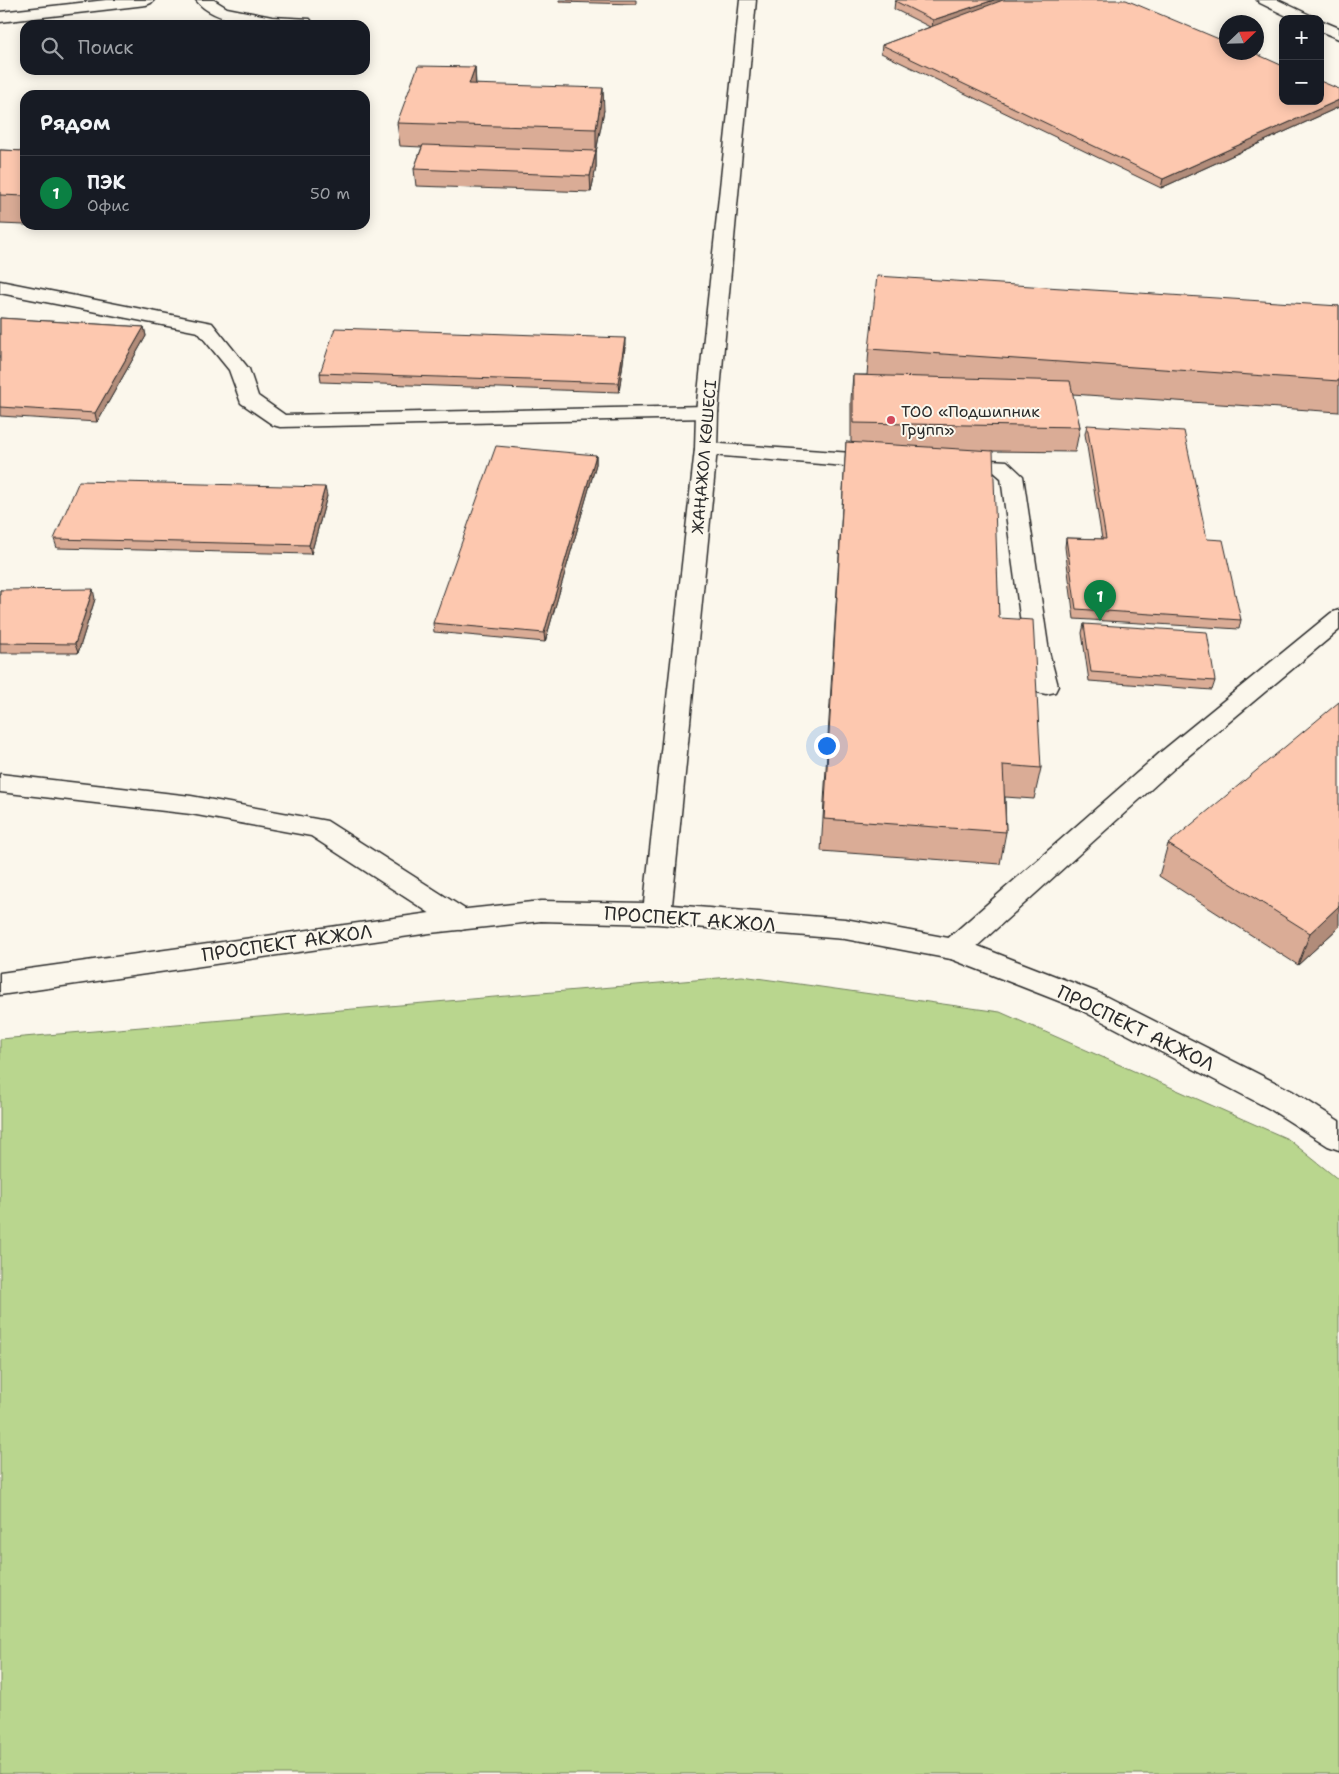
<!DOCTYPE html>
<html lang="ru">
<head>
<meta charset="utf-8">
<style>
  :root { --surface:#171b24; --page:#20242c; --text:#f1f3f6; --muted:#9ea1a6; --line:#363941; --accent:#0b8043 }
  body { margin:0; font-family:"Shantell Sans",sans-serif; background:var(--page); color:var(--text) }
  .controls { position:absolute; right:15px; top:15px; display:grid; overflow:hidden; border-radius:10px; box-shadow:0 2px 12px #0003 }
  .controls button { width:45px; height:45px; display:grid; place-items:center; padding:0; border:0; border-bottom:1px solid var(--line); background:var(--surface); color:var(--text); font:25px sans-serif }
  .compass { position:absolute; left:1219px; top:15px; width:45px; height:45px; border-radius:50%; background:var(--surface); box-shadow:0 2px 12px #0003; rotate:67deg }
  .you { position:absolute; left:826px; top:745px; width:18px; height:18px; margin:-12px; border:4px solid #fff; border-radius:50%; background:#1a73e8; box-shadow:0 0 0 8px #1a73e833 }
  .badge { display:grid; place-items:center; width:32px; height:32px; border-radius:50%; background:var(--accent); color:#fff; font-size:16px; font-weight:700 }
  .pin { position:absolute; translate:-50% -41px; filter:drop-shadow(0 1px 2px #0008) }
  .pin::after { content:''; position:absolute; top:26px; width:18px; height:15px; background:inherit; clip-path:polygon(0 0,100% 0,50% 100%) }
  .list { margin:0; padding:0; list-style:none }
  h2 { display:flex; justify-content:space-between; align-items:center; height:65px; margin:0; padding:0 20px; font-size:21px }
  h2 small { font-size:16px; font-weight:400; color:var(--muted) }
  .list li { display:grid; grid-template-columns:32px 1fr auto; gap:15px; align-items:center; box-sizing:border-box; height:75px; padding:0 20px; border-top:1px solid var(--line) }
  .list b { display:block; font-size:19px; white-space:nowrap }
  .list p { margin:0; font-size:16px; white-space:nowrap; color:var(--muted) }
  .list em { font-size:16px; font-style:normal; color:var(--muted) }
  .icon { flex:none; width:28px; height:28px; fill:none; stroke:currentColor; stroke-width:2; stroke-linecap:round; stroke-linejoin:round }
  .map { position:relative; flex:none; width:1339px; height:1774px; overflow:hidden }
  .search { position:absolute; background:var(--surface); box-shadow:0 2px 12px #0003; left:20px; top:20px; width:350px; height:55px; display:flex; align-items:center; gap:12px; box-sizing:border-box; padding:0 18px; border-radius:15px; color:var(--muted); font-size:19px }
  .panel { position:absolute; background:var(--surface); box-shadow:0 2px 12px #0003; left:20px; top:90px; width:350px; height:140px; border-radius:15px }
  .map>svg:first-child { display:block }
</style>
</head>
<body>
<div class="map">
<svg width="1339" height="1774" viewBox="0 0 1339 1774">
  <rect width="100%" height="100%" fill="#fbf7ec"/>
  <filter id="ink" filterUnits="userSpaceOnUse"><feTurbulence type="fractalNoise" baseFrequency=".02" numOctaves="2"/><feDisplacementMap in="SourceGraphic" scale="10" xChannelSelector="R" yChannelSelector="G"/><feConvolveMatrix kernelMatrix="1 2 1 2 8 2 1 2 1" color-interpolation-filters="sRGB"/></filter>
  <g filter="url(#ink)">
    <path fill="#b9d68e" stroke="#72805c" d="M742,976L1000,1012L1288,1139L1339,1180V1774H0V1039Z"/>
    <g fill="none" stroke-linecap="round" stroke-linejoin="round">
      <defs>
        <path id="service" d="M106,0H154L151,3L146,5L0,22V12Z
          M196,0H214L227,8L272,17L310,19L312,22L310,25C280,25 216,28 196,0Z
          M1257,0H1278L1312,16L1314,19H1293L1260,3Z
          M1320,20L1339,28V39L1320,31Z
          M0,281L212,323L249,369L258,396L285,415L707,406L714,408L718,412L714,416L707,418L280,427L273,425L241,403L229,370L198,332L0,293Z
          M706,443L882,455L890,457L893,462L890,467L882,469L698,454L695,449L698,444Z
          M957,458L1007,461L1023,476L1049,652L1058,686L1055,692L1046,694L1037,692L1034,686L1025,652L1001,478L994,472L949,470L946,465L949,460Z
          M1339,610V630L1180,763L965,957L955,960L945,957L941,949L945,941L1162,751L1331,613Z
          M0,774L191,796L327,821L471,913L475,920L471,927L461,930L451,927L311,836L191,814L0,792Z"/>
        <path id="secondary" d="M740,0H756L718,412L717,449L672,905L845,919L965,941L1099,993L1292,1091L1339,1121V1150L1328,1146L1270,1109L1079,1009L951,959L845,939L657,924L541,921L430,933L0,995V973L430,913L541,901L644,903L695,449L696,412Z"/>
      </defs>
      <use href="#service" stroke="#2b2b2b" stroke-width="3"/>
      <use href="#secondary" stroke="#2b2b2b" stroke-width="3"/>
      <use href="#service" fill="#fbf7ec" fill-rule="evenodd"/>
      <use href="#secondary" fill="#fbf7ec" fill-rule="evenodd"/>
    </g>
    <path fill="#daac96" stroke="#2b2b2b" d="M559,0H636V4L559,2Z
      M895,1L1339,89V107L1161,188L881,53L882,45L930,27L894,9Z
      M475,67L476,84L604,110L596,152V167L591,192L416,186L414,169L422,147L400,146L397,123Z
      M0,150L25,151V225H76L74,227L0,224Z
      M1339,306V412L1072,394L1080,427L1075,452L991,451L999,618L1041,768L1034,799L1005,797L1006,832L1000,864L821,851L846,442L851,443V399L853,375H867L869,349Z
      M0,318L144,327L146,336L97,422L0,416Z
      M625,347L619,392L321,382L320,373Z
      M1087,425L1207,539L1241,620L1239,629L1074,619L1065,547L1066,538L1102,539L1085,434Z
      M596,455V464L545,642L434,632L433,623Z
      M327,496L311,554L57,548L54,539Z
      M0,590L95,599L78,653H0Z
      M1084,624L1215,681L1212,690L1089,681L1082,633Z
      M1168,844L1339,927L1298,965L1159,876Z"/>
    <path fill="#b18c7a" stroke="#2b2b2b" d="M994,0H1017L932,28L933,20Z
      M475,67L476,90L469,84Z
      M603,88L604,110L596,152V129Z
      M1339,100V107L1161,188L1163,179Z
      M596,151V167L591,192L590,176Z
      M144,327L146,336L97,422L95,413Z
      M625,338V347L619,392L618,383Z
      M596,455V464L545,642L544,633Z
      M325,487L327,496L311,554L309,545Z
      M93,589L95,599L78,653L75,644Z
      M1339,906V927L1298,965L1310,933Z"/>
    <path fill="#fdc8af" stroke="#2b2b2b" d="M899,0H994L933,20L895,1Z
      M1003,0H1126L1226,42V52H1252L1283,66V101H1320V81L1339,89V100L1163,179L882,45Z
      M418,66L475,67L469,84L603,88L596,129L397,123Z
      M423,145L596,151L590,176L414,169Z
      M0,150L25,151V196L0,195Z
      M877,276L1339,306V381L869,349Z
      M0,318L144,327L95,413L0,407Z
      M335,328L625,338L618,383L320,373Z
      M853,375L1070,381L1080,427L853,423Z
      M1087,425L1184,431L1207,539L1223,540L1241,620L1076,609L1066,538L1106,539Z
      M846,442L993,451L999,618L1033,620L1041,768L1003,765L1006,832L824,819Z
      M496,446L596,455L544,633L433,623Z
      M79,481L325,487L309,545L54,539Z
      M93,589L75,644L0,643V590Z
      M1084,624L1207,632L1215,681L1091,672Z
      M1339,702V906L1310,933L1168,844Z"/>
  </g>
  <circle fill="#d1495b" stroke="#fbf7ec" stroke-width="2" cx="891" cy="420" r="5"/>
  <g text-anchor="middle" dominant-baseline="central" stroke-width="4" stroke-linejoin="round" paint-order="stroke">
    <g font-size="16" fill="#2b2b2b" stroke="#fbf7ec" text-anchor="start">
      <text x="901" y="411">ТОО «Подшипник<tspan x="901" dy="18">Групп»</tspan></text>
    </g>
    <g font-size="16" fill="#2b2b2b" stroke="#fbf7ec">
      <text transform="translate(704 457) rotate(-85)">ЖАҢАЖОЛ КӨШЕСІ</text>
    </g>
    <g font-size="19" fill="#2b2b2b" stroke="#fbf7ec">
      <text transform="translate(690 919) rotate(4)">ПРОСПЕКТ АКЖОЛ</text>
      <text transform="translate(287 943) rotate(-8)">ПРОСПЕКТ АКЖОЛ</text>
      <text transform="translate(1136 1028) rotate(26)">ПРОСПЕКТ АКЖОЛ</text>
    </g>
  </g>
</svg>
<div class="controls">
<button>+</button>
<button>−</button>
</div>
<svg class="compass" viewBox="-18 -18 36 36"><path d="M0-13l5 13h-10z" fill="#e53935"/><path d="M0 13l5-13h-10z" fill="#9ea1a6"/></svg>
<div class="you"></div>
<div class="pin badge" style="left:1100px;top:621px">1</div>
<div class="search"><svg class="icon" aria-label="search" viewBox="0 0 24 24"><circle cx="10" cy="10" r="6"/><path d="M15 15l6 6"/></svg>Поиск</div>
<section class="panel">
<h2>Рядом<small></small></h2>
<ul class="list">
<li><span class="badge">1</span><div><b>ПЭК</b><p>Офис</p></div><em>50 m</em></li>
</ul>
</section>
</div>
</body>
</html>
